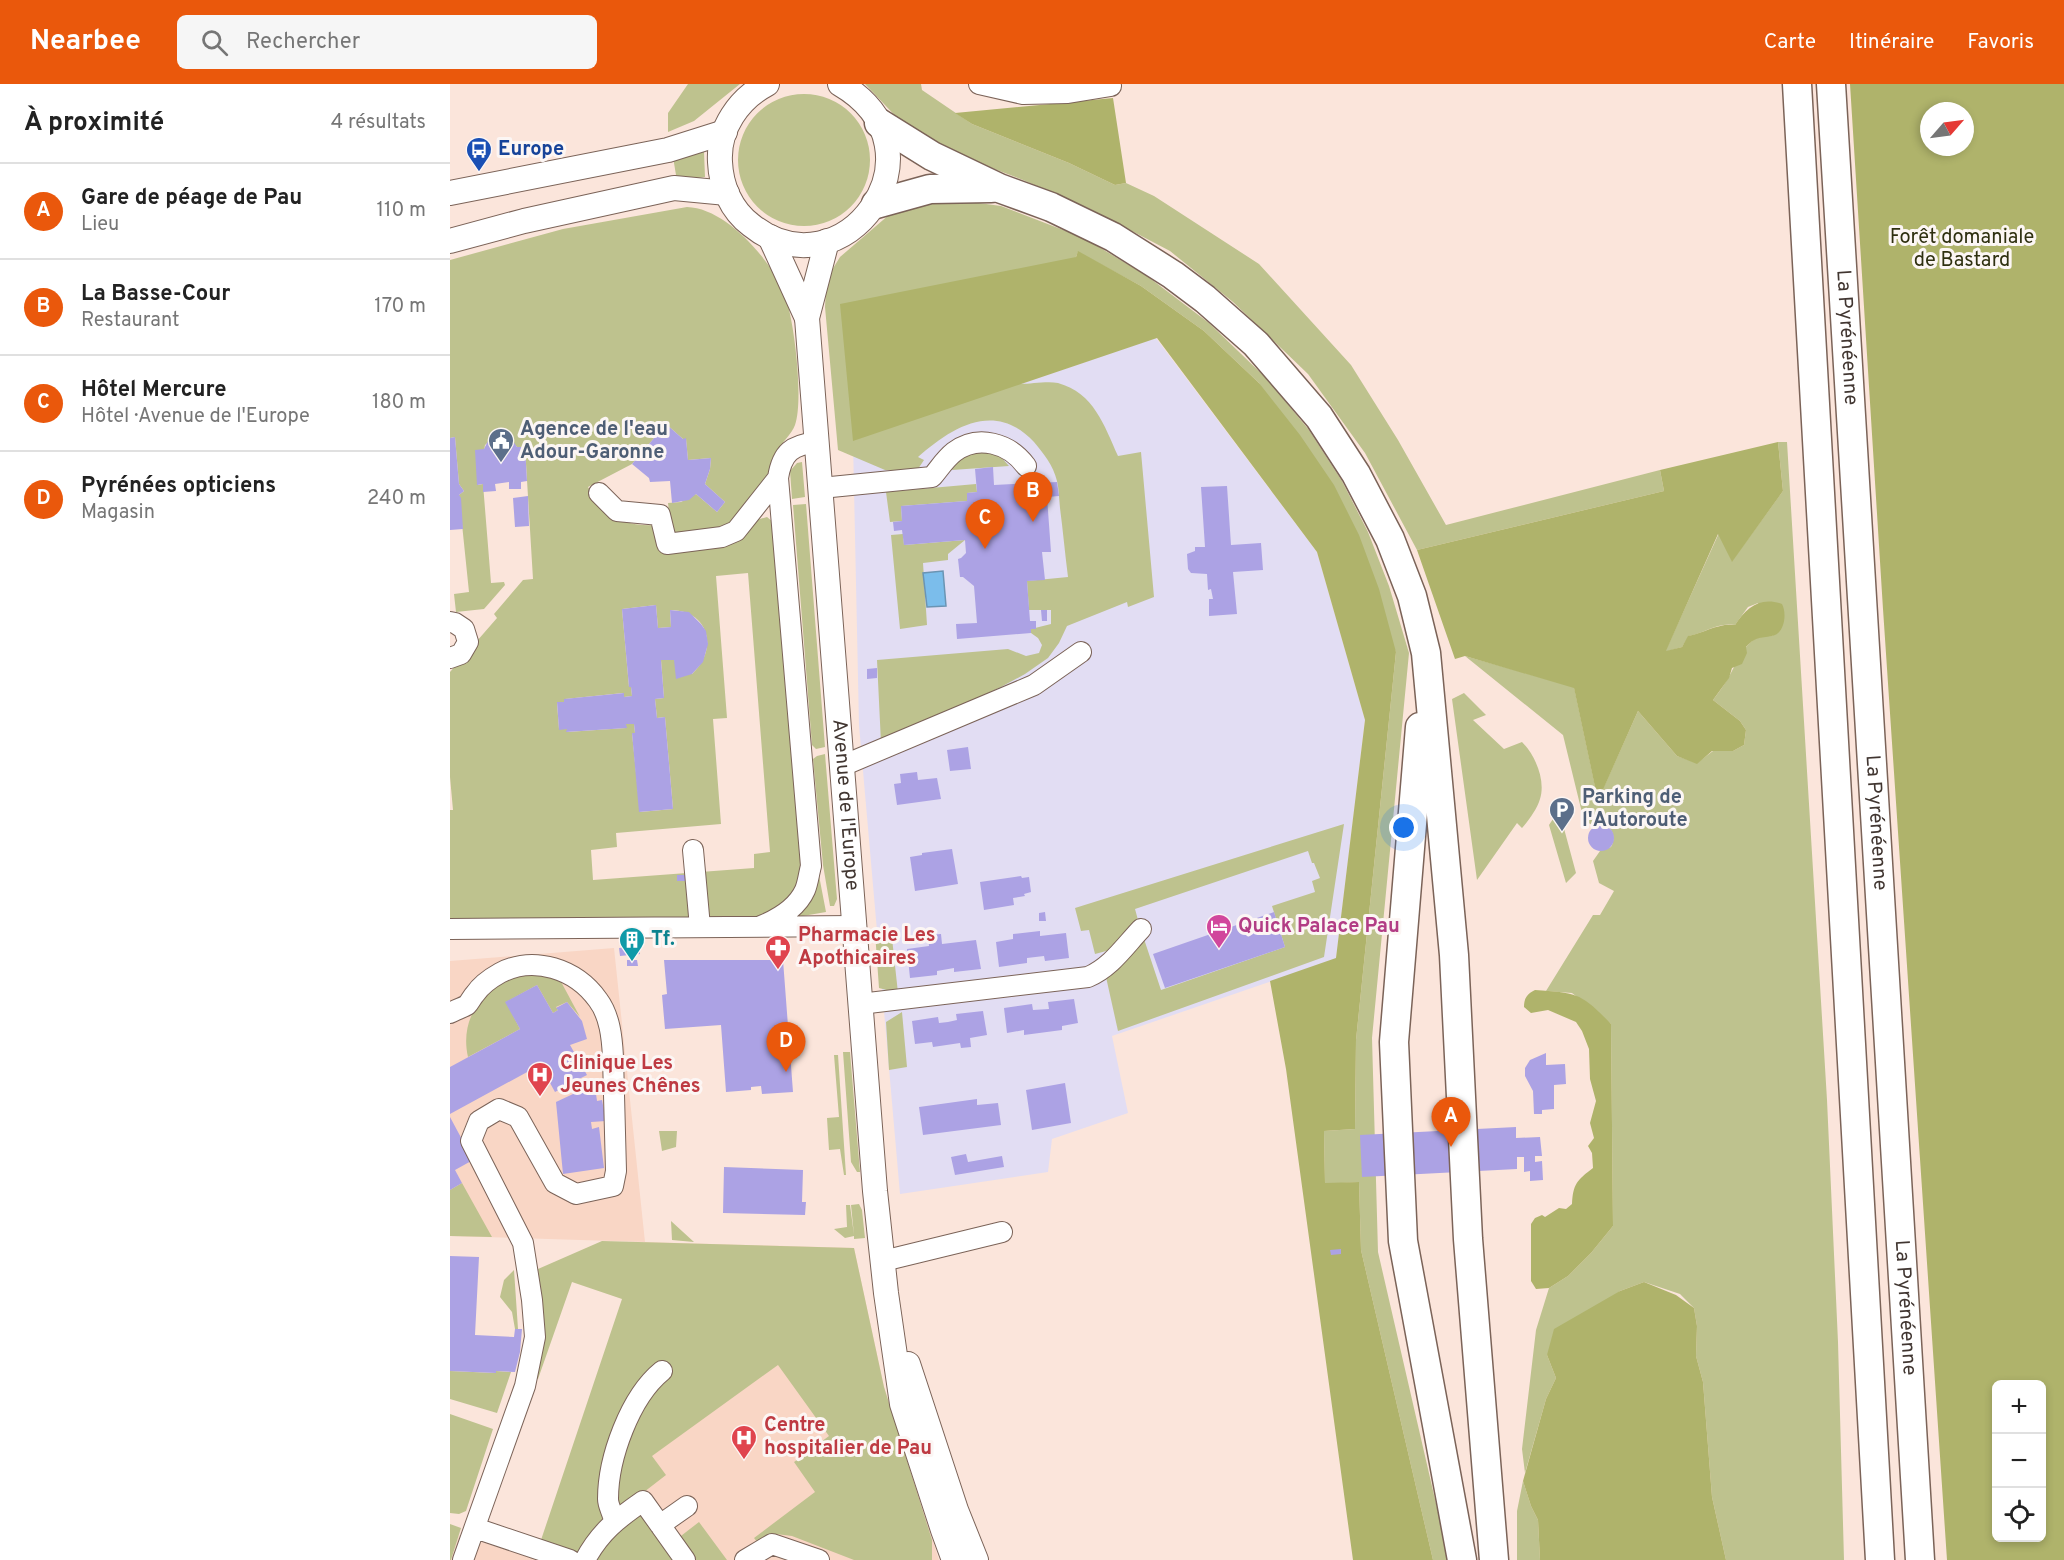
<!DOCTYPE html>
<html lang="fr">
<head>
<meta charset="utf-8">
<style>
  :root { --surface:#fff; --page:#f6f6f6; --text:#222; --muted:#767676; --line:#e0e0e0; --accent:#ea580c }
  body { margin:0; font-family:Overpass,sans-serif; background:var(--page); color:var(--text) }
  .controls { position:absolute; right:18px; bottom:18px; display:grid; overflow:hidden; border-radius:9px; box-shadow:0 3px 9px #0003 }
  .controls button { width:54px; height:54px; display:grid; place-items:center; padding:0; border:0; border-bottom:2px solid var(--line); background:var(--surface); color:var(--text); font:30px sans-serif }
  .compass { position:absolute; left:1470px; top:18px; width:54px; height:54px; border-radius:50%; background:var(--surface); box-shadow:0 3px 9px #0003; rotate:62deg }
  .you { position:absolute; left:954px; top:744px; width:21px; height:21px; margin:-15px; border:4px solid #fff; border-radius:50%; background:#1a73e8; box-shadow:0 0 0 9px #1a73e833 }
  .badge { display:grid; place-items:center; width:39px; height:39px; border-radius:50%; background:var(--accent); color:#fff; font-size:20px; font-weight:700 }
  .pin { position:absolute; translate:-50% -50px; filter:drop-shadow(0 2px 3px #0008) }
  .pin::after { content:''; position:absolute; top:32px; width:21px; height:18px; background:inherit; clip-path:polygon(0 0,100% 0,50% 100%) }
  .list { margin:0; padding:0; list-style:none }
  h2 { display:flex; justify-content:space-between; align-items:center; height:78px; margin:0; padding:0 24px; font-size:26px }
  h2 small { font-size:20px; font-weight:400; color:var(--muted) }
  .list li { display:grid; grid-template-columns:39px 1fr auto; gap:18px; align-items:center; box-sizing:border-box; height:96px; padding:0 24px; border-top:2px solid var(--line) }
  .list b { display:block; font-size:22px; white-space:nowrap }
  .list p { margin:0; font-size:20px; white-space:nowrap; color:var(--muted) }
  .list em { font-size:20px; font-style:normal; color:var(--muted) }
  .icon { flex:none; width:33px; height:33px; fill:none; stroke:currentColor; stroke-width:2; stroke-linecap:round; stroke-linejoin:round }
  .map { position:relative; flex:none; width:1614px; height:1476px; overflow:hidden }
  header { display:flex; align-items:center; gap:36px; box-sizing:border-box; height:84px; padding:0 30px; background:var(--accent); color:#fff }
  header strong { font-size:28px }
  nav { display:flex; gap:33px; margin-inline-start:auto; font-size:21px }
  .search { width:420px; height:54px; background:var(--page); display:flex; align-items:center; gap:15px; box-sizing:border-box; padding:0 21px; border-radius:9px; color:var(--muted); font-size:22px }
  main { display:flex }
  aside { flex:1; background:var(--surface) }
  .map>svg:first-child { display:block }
</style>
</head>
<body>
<header>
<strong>Nearbee</strong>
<div class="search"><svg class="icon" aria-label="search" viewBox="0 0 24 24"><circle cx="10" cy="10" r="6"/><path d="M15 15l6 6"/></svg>Rechercher</div>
<nav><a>Carte</a><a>Itinéraire</a><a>Favoris</a></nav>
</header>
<main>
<aside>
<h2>À proximité<small>4 résultats</small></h2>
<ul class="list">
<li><span class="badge">A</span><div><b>Gare de péage de Pau</b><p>Lieu</p></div><em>110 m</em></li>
<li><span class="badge">B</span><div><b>La Basse-Cour</b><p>Restaurant</p></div><em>170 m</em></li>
<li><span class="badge">C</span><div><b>Hôtel Mercure</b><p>Hôtel · Avenue de l'Europe</p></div><em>180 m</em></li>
<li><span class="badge">D</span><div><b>Pyrénées opticiens</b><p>Magasin</p></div><em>240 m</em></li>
</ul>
</aside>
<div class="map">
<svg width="1614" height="1476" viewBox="0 0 1614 1476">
  <rect width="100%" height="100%" fill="#fbe5db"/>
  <path fill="#e2ddf3" d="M706,254L867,468L915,636L886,875L662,952L678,1029L602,1055L598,1088L450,1110L409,641L403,357Z"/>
  <path fill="#f9d6c5" d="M164,864L195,1158L404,1164L434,1303L489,1476H1L9,1451L85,1475L195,1158L0,1152V877Z"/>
  <path fill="#bec28e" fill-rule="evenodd" d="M238,0H290L244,37L218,48V29Z
    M415,0H471L472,6L522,40L619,79L665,101L676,99L704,112L809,180L901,281L948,356L996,441L1210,386L1214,407L967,466L915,369L858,290L783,218L720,167L638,124L573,96L497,67L453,40Z
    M288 76a66 66 0 1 1 132 0a66 66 0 1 1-132 0Z
    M254,68L255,93L227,97L223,73Z
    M485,117H514L551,122L634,154L697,192L759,239L816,294L859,346L892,397L918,448L939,502L959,569L922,954L928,1168L999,1476H983L911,1166L909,1098L875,1100L874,1047L905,1045L906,956L946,568L809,299L754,247L691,202L628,168L570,300C581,300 597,297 608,299C644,309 654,341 668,372L691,368L704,513L678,523L677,518L617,542L609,559L598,574L575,590L551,603L431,659L427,576L558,565L576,572L589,569L592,561L588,554L581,549V545L601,540V526H579L577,497L618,493C615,470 613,447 610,424C609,415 609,405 607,397C603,381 594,370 584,358C545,316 502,343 468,373L474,376L466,388L435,386L388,366L375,223L376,205L382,186L390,173L440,130Z
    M237,123C275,124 318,173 333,206C344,230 354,316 345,341C342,350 332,358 327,367C324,373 326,379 324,385C322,391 315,398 311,403C301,417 292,431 282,444L227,450L221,445L218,419L231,418L246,410L267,428L275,418L255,400L260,385L261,374L238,376L236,355H233L216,340L182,380L138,403C154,432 174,443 207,441L210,468L287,456L299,447L303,437L317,433L323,438L355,784L350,806L318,833L0,835V726H3L0,693V588L47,534L44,530L73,496L83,495L75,363H67L56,351H46L35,361L28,401L33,400L41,499L54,498L55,501L34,525L6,528L4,510L19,508L9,411L14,407L9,400L5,353L0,354V176L113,145ZM298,489L320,768L304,770V784L143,796L141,766L167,763L166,749L271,740L263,635L277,634L266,492ZM206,521L208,544L221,543L220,526C259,526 269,565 242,590L224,576H211L214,614L205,615L207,634L215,633L223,725L190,728L182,649H185L184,640H176V644L117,648V645H109L107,619L114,618L115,615L173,609L174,613L182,612L181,603H179L172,525Z
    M1328,358H1337L1377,1016L1388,1258L1394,1476H1276L1262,1413L1253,1298L1246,1272L1247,1242L1244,1224L1230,1210L1194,1198L1170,1207L1097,1271L1106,1294L1096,1315L1075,1389L1072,1365L1086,1246L1099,1204L1118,1192L1141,1169L1163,1142L1161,940L1122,909L1096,907L1143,831H1150L1164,807L1149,799L1143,777L1150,767L1161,763C1168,750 1159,737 1145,742L1134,737L1113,651L1015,572L1124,603L1148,716L1188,627L1227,672L1247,679L1263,667H1283L1294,661L1296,646L1290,637L1263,616C1268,609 1273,603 1277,596C1289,577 1295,549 1323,552L1308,519L1298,523L1285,541C1267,538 1255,549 1239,552L1232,563L1215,568L1269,449L1282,477L1333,407Z
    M539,367L551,373L559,382L502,386C512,370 522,368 539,367Z
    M352,378L355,413L342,415L340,387L347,379Z
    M526,400L527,408L517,409V417L451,422L452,437L440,438L436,408Z
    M356,420L375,663L366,665L362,661L343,421Z
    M453,450L454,461L515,456L498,470V476L473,479L477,541L450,545L441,451Z
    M1014,609L1036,631L1023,636L1054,665L1072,658C1085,671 1096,696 1090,715C1087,725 1079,736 1072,744L1067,739L1027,796L1002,615Z
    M375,670L387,815L384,822H380L373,781L363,675L367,672Z
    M1109,726L1126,789L1116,799L1099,741Z
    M894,740L874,873L668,947L656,893L693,852L711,906L835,863L822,822L865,808L862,797L870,794L864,779H862L858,767L685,825L688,836L660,866L645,870L639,846L631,847L625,824Z
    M367,781L376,828L347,833L345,828Z
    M441,845L448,909L429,904L425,848Z
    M82,889L109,894L130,933L117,918L106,923L108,926L103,929L87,901L56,918L70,945L18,973C8,929 40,895 82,889Z
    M452,928L457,983L439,986L436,938Z
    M393,968H400L410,1088H407L401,1078Z
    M384,971H388L396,1091H394L390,1065L379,1066L377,1034L389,1033Z
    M209,1047H227L226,1063L212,1067Z
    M12,1099L42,1153L0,1152V1106Z
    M409,1120L412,1126L415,1154L404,1155V1152L395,1154L384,1145L397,1143L396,1121H400L404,1151L401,1121Z
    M221,1137L244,1158L222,1156Z
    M152,1157L404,1164L434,1303L482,1456V1476H404L342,1452L326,1450L308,1459L304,1454L365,1408L344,1378L379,1352L328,1281L202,1372L216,1391L163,1432L132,1470L91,1456L172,1215L122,1198L88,1295L83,1293L93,1238L88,1185Z
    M64,1186L68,1245H65L62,1228L50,1213L54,1196Z
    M0,1287L45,1289L46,1287L61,1288L47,1329L0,1315Z
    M0,1330L43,1345L16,1427L9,1430L0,1429Z
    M1073,1397L1081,1422L1088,1436L1090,1476H1067V1427Z
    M192,1424L228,1476H143L148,1462Z
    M249,1438L277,1476H243L227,1455Z
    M0,1440L11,1444L1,1476H0Z"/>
  <path fill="#afb36b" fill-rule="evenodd" d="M1400,0H1614V1476H1497L1433,525ZM1479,27H1515V63H1479ZM1546,1300H1592V1454H1546Z
    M663,14L676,99L665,101L619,79L522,40L505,29Z
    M628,167L691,202L754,247L809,299L850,351L884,401L909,451L929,505L946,568L906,956L905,1045L874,1047L875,1099L909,1098L911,1166L983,1476H903L836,985L820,897L886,874L915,636L867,468L707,254L403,357L390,220L626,173Z
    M1328,358L1333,407L1282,478L1268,450L1216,567L1232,563L1238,552C1255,549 1267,539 1285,541C1296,524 1310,512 1332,520C1337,529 1335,550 1322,552C1310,554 1305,553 1296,563L1297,569L1292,580L1282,584L1279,594L1263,616L1290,637L1296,646L1294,661L1283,667H1262L1247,680L1227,672L1188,627L1148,717L1124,604L1015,572L1005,575L967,466L1214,407L1210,386Z
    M1085,906C1128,909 1131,909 1161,940L1163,1142L1141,1169L1118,1192L1099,1204L1086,1205L1081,1197V1140L1085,1134L1092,1131L1095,1133L1109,1124L1116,1125L1122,1120C1123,1100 1127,1096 1143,1084L1142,1069L1138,1062L1144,1054L1140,1039L1146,1017L1140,995L1139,965L1132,947L1126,938L1098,926L1081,929L1074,923C1074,914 1077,910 1085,906Z
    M1194,1198L1226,1211L1244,1224L1247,1242L1246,1272L1253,1298L1262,1413L1276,1476H1090L1088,1436L1081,1422L1073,1397L1096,1315L1106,1294L1097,1271L1104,1245L1170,1207Z"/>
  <path fill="#7bbdeb" stroke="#6a94b3" stroke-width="1.5" d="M493,487L496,522L477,523L473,489Z"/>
  <path fill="#aca2e4" d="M216,340L233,355L236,354L238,376L261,374L260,385L255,400L275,418L267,428L246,410L239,416L222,419L220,397L200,398L199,394L182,380Z
    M51,351L61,354L67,363H75L77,397L71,398V405H59V398L45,400L46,407L33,408V400L27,401L25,366L34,365L38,357L42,353Z
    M5,353L9,400L14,407L9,411L11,414L13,445L0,446V354Z
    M543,383L544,401L607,398L609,412L597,413L601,468H592L595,496L577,497L580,537H586V545H581V549L507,555L506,540L527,539L524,502L513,493H510L508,475L511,474L516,469L515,456L454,461L452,446L444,447L443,438L452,437L451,422L517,417V409L527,408L525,385Z
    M777,402L781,461L811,459L813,486L783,488L787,530L759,532V515H763L761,505L758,506L757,490L741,489L738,485L737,470L745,467V463H755L751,403Z
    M78,412L79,442L65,443L63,414Z
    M206,521L208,544L221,543L220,526L239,528L251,540L256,547L258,560L253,578L242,590L226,595L224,576H211L214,614L205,615L207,634L215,633L223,725L189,728L182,649H185L184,640H176L177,644L116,648L117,645L109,646L107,618H114V615L174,609V613L182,612L181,603H179L172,525Z
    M591,526H597V537H592Z
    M427,584V594L417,595V585Z
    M518,663L521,685L500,687L497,666Z
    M467,688L468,696L487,694L491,715L447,721L444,700L451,699L450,690Z
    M1138 754a13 13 0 1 1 26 0a13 13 0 1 1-26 0Z
    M502,765L508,800L465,807L460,773L472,771V769Z
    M227,791H235V797H227Z
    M571,792L572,794L579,793L581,808L574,810L575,812L563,814L564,821L534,826L530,798Z
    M595,828L596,837H589V829Z
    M824,828L835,863L715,904L703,870Z
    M590,847V852L616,849L619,874L595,877L594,872L577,874V879L549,883L546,858L563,855V850Z
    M491,850L492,860L526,856L531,885L504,888V884L487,887V891L460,894L457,865L479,862L478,851Z
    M189,862L190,870L170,872L169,864Z
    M177,876H187L188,882H177Z
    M214,876H333L343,1008L312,1010L311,1002L301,1003V1006L276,1008L271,941L215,945L212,911L217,910Z
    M87,901L103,929L108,926L106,924L117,918L132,937L137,955L120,961L137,991L125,997L126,999L144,996L147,1017L152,1016L156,1037L141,1038L142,1045L149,1043L154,1084L113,1090L106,1018L123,1010L118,1001L105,1008L90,981L0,1030V983L70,945L55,918Z
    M624,915L628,939L612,942V946L574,951V946L557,949L554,924L582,920L583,926L599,925L598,918Z
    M533,927L537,951L520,954L521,963L511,964L510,959L483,963L482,958L465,960L462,937L488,933L489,939L498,938L507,936L506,930Z
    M1096,969V981L1115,980L1116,1000L1104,1001V1025L1092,1026V1030H1084L1083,1007L1075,992V984L1080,976Z
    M615,999L621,1039L582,1046L576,1006Z
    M527,1015V1021L548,1019L551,1041L473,1051L469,1023Z
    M0,1033L23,1076L5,1086L12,1099L0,1106Z
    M1066,1043V1054L1090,1053L1092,1072H1085V1078L1092,1077L1093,1096L1080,1097V1087L1074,1088V1073H1067V1085L912,1093L910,1051Z
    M516,1070L518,1078L552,1072L554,1083L505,1091L501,1073Z
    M274,1083L353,1086L352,1118H356L355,1131L273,1129Z
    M891,1165V1170L881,1171L880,1166Z
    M0,1172L29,1173L25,1251L64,1253L65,1245H72L70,1268L65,1288L46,1287V1289L0,1287Z"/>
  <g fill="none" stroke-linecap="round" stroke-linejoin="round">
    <defs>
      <path id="minor" d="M529,0L573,10L618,9L661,2
        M371,404L482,393C489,385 495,375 504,368C528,350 559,359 576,382
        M149,409L167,427L210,431L217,460L272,453L286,447L328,394
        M0,538L5,539L14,545L18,558L11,570L0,574
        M392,682L584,601L631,568
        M243,766L250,843
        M311,842C328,835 347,824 355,806C358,799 359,789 361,782L328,394C332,368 342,361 367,358
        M0,845L404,842
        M410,920L638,893C661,883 674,863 691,845
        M0,929C5,926 12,924 17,921C20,918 22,913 25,910C31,901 41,894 50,889C84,871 126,885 148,916C160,932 162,954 163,973L166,1087L163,1102L126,1110L105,1099L68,1033L49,1025L29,1037L21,1057L73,1159L82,1216L85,1253L75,1302L13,1476
        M433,1177L552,1148
        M164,1437C163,1429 158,1422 158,1415C158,1374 180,1313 212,1287
        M210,1441L237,1422
        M25,1444L120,1476
        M135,1476C150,1448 167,1435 193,1417L235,1476
        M295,1476L322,1460L369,1476"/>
      <g id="major">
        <path d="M317,0C289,15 268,44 270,78C271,102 281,126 301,141C393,215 503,66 390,0"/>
        <path d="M0,109L218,66L275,48"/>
        <path d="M320,153L357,234"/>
        <path d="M0,157L74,137L224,104L277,109"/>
        <path id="s1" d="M377,157L357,234L425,1107L436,1209L452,1320L493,1446L504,1476"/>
        <path d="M458,1280L506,1426L526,1476"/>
      </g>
      <g id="highway">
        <path d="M1347,0L1430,1476"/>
        <path id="s2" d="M1381,0L1470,1476"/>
        <path d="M429,39L482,72L549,104L601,123L663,153L723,191L755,215L806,260L869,333L906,390L940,455L962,512L976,569L1004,871L1018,1155L1044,1476"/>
        <path d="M426,120L480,105L541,104"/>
        <path d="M970,643L944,958L953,1157L1012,1476"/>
      </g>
    </defs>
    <use href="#minor" stroke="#7b6358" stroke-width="22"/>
    <use href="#major" stroke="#7b6358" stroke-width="26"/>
    <use href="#highway" stroke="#7b6358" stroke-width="31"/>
    <use href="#minor" stroke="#fff" stroke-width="20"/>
    <use href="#major" stroke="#fff" stroke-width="24"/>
    <use href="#highway" stroke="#fff" stroke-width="28"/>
  </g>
  <defs>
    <symbol id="bus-pin" viewBox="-11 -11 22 30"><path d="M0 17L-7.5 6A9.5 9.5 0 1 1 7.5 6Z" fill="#1a4fb4" stroke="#fcf6f4"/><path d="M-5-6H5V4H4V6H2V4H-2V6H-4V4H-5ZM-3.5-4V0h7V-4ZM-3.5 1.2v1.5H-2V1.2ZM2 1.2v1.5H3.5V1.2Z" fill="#fff"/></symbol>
    <symbol id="civic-pin" viewBox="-11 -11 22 30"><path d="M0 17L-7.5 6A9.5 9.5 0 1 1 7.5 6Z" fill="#5c6f8a" stroke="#fcf6f4"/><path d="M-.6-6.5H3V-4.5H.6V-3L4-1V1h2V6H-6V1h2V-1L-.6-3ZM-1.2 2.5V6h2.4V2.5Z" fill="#fff"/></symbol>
    <symbol id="parking-pin" viewBox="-11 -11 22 30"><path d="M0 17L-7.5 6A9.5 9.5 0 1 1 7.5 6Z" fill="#5c6f8a" stroke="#fcf6f4"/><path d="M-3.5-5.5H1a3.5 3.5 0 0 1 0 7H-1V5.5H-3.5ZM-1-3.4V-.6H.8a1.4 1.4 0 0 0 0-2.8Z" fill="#fff"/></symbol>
    <symbol id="hotel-pin" viewBox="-11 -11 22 30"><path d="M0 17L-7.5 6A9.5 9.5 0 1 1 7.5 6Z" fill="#d1479c" stroke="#fcf6f4"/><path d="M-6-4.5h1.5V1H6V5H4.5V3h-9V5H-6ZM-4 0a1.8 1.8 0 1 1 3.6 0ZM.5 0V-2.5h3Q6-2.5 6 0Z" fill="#fff"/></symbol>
    <symbol id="building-pin" viewBox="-11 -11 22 30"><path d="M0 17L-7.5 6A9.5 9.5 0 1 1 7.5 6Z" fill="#0f9aa8" stroke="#fcf6f4"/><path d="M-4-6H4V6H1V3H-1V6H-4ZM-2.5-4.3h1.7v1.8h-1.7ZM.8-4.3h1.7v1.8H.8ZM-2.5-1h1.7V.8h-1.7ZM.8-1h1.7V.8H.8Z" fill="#fff"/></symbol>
    <symbol id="pharmacy-pin" viewBox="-11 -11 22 30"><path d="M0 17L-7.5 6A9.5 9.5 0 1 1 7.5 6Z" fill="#e0444e" stroke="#fcf6f4"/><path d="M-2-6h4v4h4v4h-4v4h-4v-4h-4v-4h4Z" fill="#fff"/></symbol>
    <symbol id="hospital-pin" viewBox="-11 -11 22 30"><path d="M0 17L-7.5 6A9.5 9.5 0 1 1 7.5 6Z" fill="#e0444e" stroke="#fcf6f4"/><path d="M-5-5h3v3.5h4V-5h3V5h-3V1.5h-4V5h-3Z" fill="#fff"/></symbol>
  </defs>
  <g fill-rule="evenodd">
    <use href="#bus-pin" x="14" y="51" width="30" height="40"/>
    <use href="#civic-pin" x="36" y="342" width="30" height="40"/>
    <use href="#parking-pin" x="1097" y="711" width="30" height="40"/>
    <use href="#hotel-pin" x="754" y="828" width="30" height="40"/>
    <use href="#building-pin" x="167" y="841" width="30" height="40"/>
    <use href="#pharmacy-pin" x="313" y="849" width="30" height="40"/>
    <use href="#hospital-pin" x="75" y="976" width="30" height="40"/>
    <use href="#hospital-pin" x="279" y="1339" width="30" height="40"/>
  </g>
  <g text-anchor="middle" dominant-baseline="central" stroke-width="6" stroke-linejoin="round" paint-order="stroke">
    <g font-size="20" font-weight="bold" fill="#164399" stroke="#fcf6f4" text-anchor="start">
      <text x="48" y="66">Europe</text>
    </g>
    <g font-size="20" fill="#2f3010" stroke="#fcf6f4">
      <text x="1512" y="154">Forêt domaniale<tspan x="1512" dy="23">de Bastard</tspan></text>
    </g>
    <g font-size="20" fill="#413631" stroke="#fcf6f4">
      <text stroke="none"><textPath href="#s2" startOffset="254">La Pyrénéenne</textPath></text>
      <text stroke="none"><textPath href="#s1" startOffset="568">Avenue de l'Europe</textPath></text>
      <text stroke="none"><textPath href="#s2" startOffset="740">La Pyrénéenne</textPath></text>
      <text stroke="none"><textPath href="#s2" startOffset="1226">La Pyrénéenne</textPath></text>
    </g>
    <g font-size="20" font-weight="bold" fill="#4e5e75" stroke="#fcf6f4" text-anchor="start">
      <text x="70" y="346">Agence de l'eau<tspan x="70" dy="23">Adour-Garonne</tspan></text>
      <text x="1132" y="714">Parking de<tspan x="1132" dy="23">l'Autoroute</tspan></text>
    </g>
    <g font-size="20" font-weight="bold" fill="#b23c85" stroke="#fcf6f4" text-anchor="start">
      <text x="788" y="843">Quick Palace Pau</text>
    </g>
    <g font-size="20" font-weight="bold" fill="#be3a42" stroke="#fcf6f4" text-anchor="start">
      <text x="348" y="852">Pharmacie Les<tspan x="348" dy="23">Apothicaires</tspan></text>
      <text x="110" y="980">Clinique Les<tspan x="110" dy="23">Jeunes Chênes</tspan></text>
      <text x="314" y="1342">Centre<tspan x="314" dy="23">hospitalier de Pau</tspan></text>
    </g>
    <g font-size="20" font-weight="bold" fill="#0d838f" stroke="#fcf6f4" text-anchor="start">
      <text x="201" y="856">Tf.</text>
    </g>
  </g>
</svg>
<div class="controls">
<button>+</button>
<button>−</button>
<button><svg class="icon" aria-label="locate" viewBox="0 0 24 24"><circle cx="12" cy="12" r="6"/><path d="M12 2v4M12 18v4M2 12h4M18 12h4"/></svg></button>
</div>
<svg class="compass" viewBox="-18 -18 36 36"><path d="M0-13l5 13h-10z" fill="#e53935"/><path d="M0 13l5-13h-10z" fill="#767676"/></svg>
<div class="you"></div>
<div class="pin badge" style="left:1001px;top:1063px">A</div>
<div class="pin badge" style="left:583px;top:438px">B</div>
<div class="pin badge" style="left:535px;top:465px">C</div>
<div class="pin badge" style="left:336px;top:988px">D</div>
</div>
</main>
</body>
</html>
